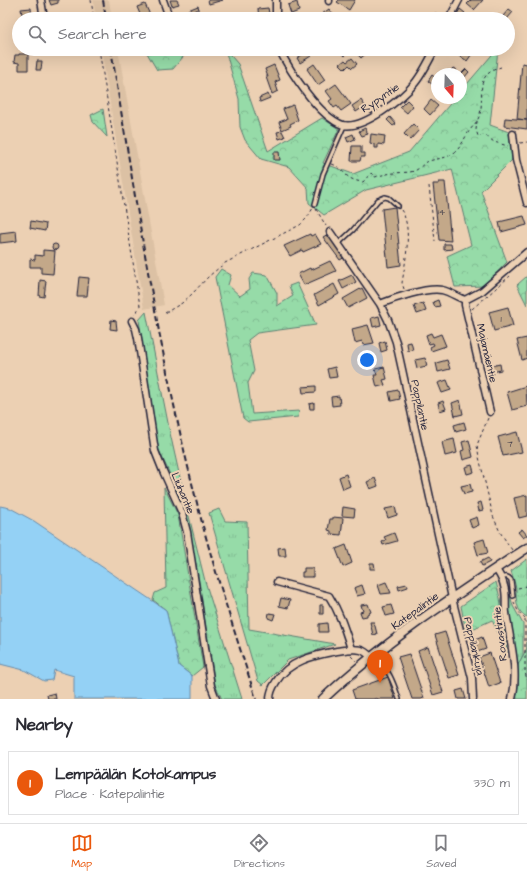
<!DOCTYPE html>
<html lang="en">
<head>
<meta charset="utf-8">
<style>
  :root { --surface:#fff; --page:#f7f7f7; --text:#2b2b33; --muted:#7c7c81; --line:#e1e1e2; --accent:#ea580c }
  body { margin:0; font-family:"Architects Daughter",sans-serif; background:var(--page); color:var(--text) }
  .compass { position:absolute; left:431px; top:68px; width:36px; height:36px; border-radius:50%; background:var(--surface); box-shadow:0 4px 16px #0002; rotate:161deg }
  .you { position:absolute; left:367px; top:360px; width:14px; height:14px; margin:-10px; border:3px solid #fff; border-radius:50%; background:#1a73e8; box-shadow:0 0 0 6px #1a73e833 }
  .badge { display:grid; place-items:center; width:26px; height:26px; border-radius:50%; background:var(--accent); color:#fff; font-size:13px; font-weight:700 }
  .pin { position:absolute; translate:-50% -33px; filter:drop-shadow(0 1px 2px #0008) }
  .pin::after { content:''; position:absolute; top:21px; width:14px; height:12px; background:inherit; clip-path:polygon(0 0,100% 0,50% 100%) }
  .list { margin:0; padding:0; list-style:none }
  h2 { display:flex; justify-content:space-between; align-items:center; height:52px; margin:0; padding:0 16px; font-size:17px }
  h2 small { font-size:13px; font-weight:400; color:var(--muted) }
  .list li { display:grid; grid-template-columns:26px 1fr auto; gap:12px; align-items:center; box-sizing:border-box; height:64px; margin:0 8px 8px; padding:0 8px; border:1px solid var(--line); border-radius:0px }
  .list b { display:block; font-size:15px; white-space:nowrap }
  .list p { margin:0; font-size:13px; white-space:nowrap; color:var(--muted) }
  .list em { font-size:13px; font-style:normal; color:var(--muted) }
  .icon { flex:none; width:22px; height:22px; fill:none; stroke:currentColor; stroke-width:2; stroke-linecap:round; stroke-linejoin:round }
  .map { position:relative; flex:none; width:527px; height:699px; overflow:hidden }
  .search { position:absolute; background:var(--surface); box-shadow:0 4px 16px #0002; left:12px; right:12px; top:12px; height:44px; display:flex; align-items:center; gap:10px; box-sizing:border-box; padding:0 14px; border-radius:22px; color:var(--muted); font-size:15px }
  .sheet { height:124px; background:var(--surface) }
  nav { display:flex; justify-content:space-around; align-items:center; box-sizing:border-box; height:56px; border-top:1px solid var(--line); background:var(--surface); font-size:11px; color:var(--muted) }
  nav a { display:grid; justify-items:center; gap:2px }
  nav .on { color:var(--accent) }
  .map>svg:first-child { display:block }
</style>
</head>
<body>
<div class="map">
<svg width="527" height="699" viewBox="0 0 527 699">
  <defs>
    <pattern id="grass-tufts" width="24" height="20" patternUnits="userSpaceOnUse"><rect width="24" height="20" fill="#96dba8"/><path d="M3 7l-1-3M5 7V3M7 7l1-3M15 17l-1-3M17 17v-4M19 17l1-3" fill="none" stroke="#81bc92"/></pattern>
    <pattern id="forest-crowns" width="20" height="18" patternUnits="userSpaceOnUse"><rect width="20" height="18" fill="#96dba8"/><path d="M2 6a3 3 0 1 1 6 0M12 15a3 3 0 1 1 6 0" fill="none" stroke="#81bc92"/></pattern>
  </defs>
  <rect width="100%" height="100%" fill="#ecd0b3"/>
  <filter id="ink" filterUnits="userSpaceOnUse"><feTurbulence type="fractalNoise" baseFrequency=".025" numOctaves="2"/><feDisplacementMap in="SourceGraphic" scale="8" xChannelSelector="R" yChannelSelector="G"/><feConvolveMatrix kernelMatrix="1 2 1 2 8 2 1 2 1" color-interpolation-filters="sRGB"/></filter>
  <g filter="url(#ink)">
    <path fill="#dcc1a4" d="M93,0H109L112,19H96Z
      M101,49H118L164,305L144,309Z"/>
    <path fill="url(#grass-tufts)" stroke="#5c7e72" d="M146,312L170,433L185,500L205,581L242,699H222L215,685L199,581L187,518L181,499L158,448L139,320Z
      M219,509L225,521L247,522L249,629L335,644L288,660L263,685L258,681L209,513Z
      M527,559V580L525,594L527,597V617C516,612 516,599 516,589C515,583 513,577 511,571Z
      M510,595L513,606L523,624V655L518,665L507,596Z"/>
    <path fill="url(#forest-crowns)" stroke="#5c7e72" d="M225,49L238,64L268,151L322,118L339,129L323,163L353,174L409,152L455,98H461V91L497,49H498L490,125L509,132L512,160L481,191L507,262L484,286L455,287L447,256L471,245L452,169L366,190L324,215L309,203L308,188L289,167L261,159L245,140L240,127L239,99Z
      M188,51L173,69L157,70L147,53Z
      M103,109L107,137L93,122L91,115Z
      M221,269L231,275L228,285L240,296L250,289L249,279L253,273L267,275L277,293V306L293,296L289,286L297,283L316,325L257,333L248,340L254,371L248,383L252,414L299,411L298,417L248,422L243,418L215,277Z
      M527,276V305L517,285Z
      M164,487L178,515L203,667L192,676L179,666L166,610L153,600L155,593L166,588Z
      M496,582L500,598L507,653L492,620L466,632L461,606Z
      M527,627V699H515L518,687V665L527,648Z"/>
    <path fill="#94d1f5" stroke="#668bab" d="M0,506L10,508L34,521L166,610L179,666L192,676V699H74V676L54,670L52,680L44,681L24,670L0,664Z"/>
    <path fill="#c3a889" stroke="#22223b" d="M49,0H58V3L51,5Z
      M170,0H177L179,4L172,6Z
      M208,0H223L209,4Z
      M339,0H355L349,10L337,2Z
      M471,0H483L474,10L467,4Z
      M297,2L299,11L291,14L288,5Z
      M145,4L150,15L142,19L137,7Z
      M198,6L199,9L189,13L188,10Z
      M31,8L32,19H23L21,9Z
      M268,8L270,18L259,19L258,9Z
      M329,9L335,17L332,19H326L322,14Z
      M460,9L465,13L461,17L457,14Z
      M509,9L513,12L507,19L503,16Z
      M435,13L442,15L440,19H432Z
      M337,49H351L344,56Z
      M352,49H371L361,58Z
      M465,49H471L474,51L467,61L457,54L460,50L463,52Z
      M308,51L311,56L300,63L297,58Z
      M19,54H28V70H19V63L14,62L15,55H19Z
      M352,58L357,64L352,68L349,65L345,69L340,64L345,60L347,62Z
      M37,61H42L41,70H36Z
      M522,63L527,64V120L517,119Z
      M314,64L325,80L318,85L307,69Z
      M274,65L280,80L275,82L278,91L272,94L266,77H268L265,69Z
      M453,68L457,70L454,74H445L448,70L450,71Z
      M466,69L469,72L464,78L461,74Z
      M432,75L437,79L433,85L428,81Z
      M336,84L351,104L341,111L337,106L334,108L329,101L332,99L326,91Z
      M268,94L270,98L260,102L259,98Z
      M361,100L365,106L356,112L352,106Z
      M407,100L413,106L407,113L400,107Z
      M431,100L438,106L430,115L424,109Z
      M293,105L298,120L290,124L291,126L282,130L279,122L287,119L283,109Z
      M390,117L396,124L393,126L387,120Z
      M505,118L527,120V129L504,126Z
      M413,124L419,130L410,140L404,134Z
      M365,128L368,134L362,136L359,131Z
      M282,131L285,137L279,139L277,132Z
      M353,134L355,139L348,142L346,137Z
      M371,134L385,136L384,145L378,144V148H374V144L370,143Z
      M352,146H361V153H365V157H361L360,161H351Z
      M274,152H279L280,160H274Z
      M439,182H445L451,241L439,240L433,184H439Z
      M395,207L401,265L388,267L382,209Z
      M524,216L527,225L501,232L499,222Z
      M31,221L46,224L45,231L30,228Z
      M16,231L17,241L0,243V233Z
      M310,234L311,236L315,234L321,244L303,252L302,250L290,256L284,246Z
      M328,234L345,257L340,260L323,237Z
      M444,244H451L452,249L444,250Z
      M52 247a3 3 0 1 1 6 0a3 3 0 1 1-6 0Z
      M43,250L55,251L53,274L41,273V267H30V259L35,260V255L43,256Z
      M330,261L336,271L304,285L298,274L310,268L311,270Z
      M352,275L356,282L343,289L339,281Z
      M79,277L89,278L87,296H77Z
      M40,280L46,281L44,297L39,296Z
      M334,284L339,294L319,305L314,295Z
      M362,288L367,298L348,308L343,299Z
      M438,300L440,306L435,307L433,302Z
      M423,303L426,311L417,314L414,306Z
      M508,307L513,326L494,331L489,312Z
      M379,316L381,325L373,327L371,318Z
      M111,320L116,321L117,330L110,329Z
      M368,325L374,343L363,345L362,341L355,343L352,329Z
      M431,333L433,337L441,334L446,346L431,351L430,347L434,345L433,343L429,344L426,335Z
      M527,338V358L522,360L517,340Z
      M385,341L387,350L381,352L379,343Z
      M411,342L413,350L408,351L407,343Z
      M425,358L427,366L417,368L415,360Z
      M447,360L450,369L438,372L436,363Z
      M500,364L501,370L492,372L491,366Z
      M335,367L337,377L329,378L327,369Z
      M384,367L387,379L383,380L385,385L377,387L374,375H377L375,369Z
      M447,380L451,390L442,393L438,383Z
      M316,386V392L303,393L302,387Z
      M526,386L527,406L512,410L507,392Z
      M398,390L400,399L391,401L389,392Z
      M339,396L340,405L332,406L331,397Z
      M460,400L463,414L455,416L452,403Z
      M443,401L446,409L440,411L438,403Z
      M314,403V409H310L309,404Z
      M464,422L466,429L456,432L454,425Z
      M517,432L522,452L503,456L498,437Z
      M454,439L457,453L445,456L442,442Z
      M469,440L473,457L463,460L461,451L464,450L462,442Z
      M472,465L474,472L467,474L465,467Z
      M346,474L350,486L343,489L339,477Z
      M375,478L378,486L370,489L367,482Z
      M470,484L472,492L464,494L461,486Z
      M527,495V516L519,518L514,498Z
      M481,502L483,510L479,511L477,503Z
      M343,507L355,509L354,517L342,516Z
      M395,507L397,515L388,518L385,509Z
      M333,517L343,518L341,535L331,534V531L328,530L330,519H333Z
      M477,517L479,525L472,528L469,520Z
      M522,529L527,535L523,538L518,532Z
      M394,533L397,541L383,545L382,542L386,540L384,537Z
      M484,539L488,553L478,555L474,542Z
      M346,545L352,563L343,567L336,549Z
      M285,547L286,556H279L278,548Z
      M488,558L490,562L482,566L480,562Z
      M370,563H374L375,569H370Z
      M304,568H313V577H302V572H304Z
      M386,582L391,593L381,594L378,585Z
      M407,584L408,587L399,590L398,586Z
      M362,585L365,594L357,596L354,588Z
      M281,598L290,600L288,608L279,606Z
      M368,604L371,612L367,614V616L362,617L360,612L363,611L361,605Z
      M320,605H323V614H320Z
      M391,605L394,614L386,616L383,607Z
      M269,613L275,614L273,620L268,618Z
      M370,622H374L377,634L373,635Z
      M327,623L328,632H319V624Z
      M445,632L459,675L449,678L435,635Z
      M482,637L486,649L477,652L475,646L477,645L475,640Z
      M428,647L443,692L433,695L418,651Z
      M490,653L500,683L489,687L479,657Z
      M409,654L424,698L421,699H412L398,657Z
      M388,677L395,699H377V698L373,699H355L352,690Z
      M463,689L466,699H458L456,691Z
      M55,693L56,699H48L47,695Z"/>
    <g fill="none" stroke-linecap="round" stroke-linejoin="round">
      <defs>
        <path id="lane" d="M315,204L323,174L344,126
          M339,243L353,230L378,200L385,197L389,198L398,206
          M501,578C506,576 508,576 511,580L513,596
          M373,658C388,665 394,684 399,699"/>
        <path id="street" d="M41,0L44,19
          M163,0L169,17
          M329,1V0
          M276,19V0
          M449,19L459,0
          M48,49L49,51
          M279,49C290,71 319,117 343,125C363,130 403,98 415,83C423,73 429,61 435,49
          M513,134L516,160L527,203
          M330,232L380,304L388,320L396,342L452,598L472,678L473,699
          M465,300V305L490,412
          M380,304C395,298 427,287 442,290C450,292 457,297 465,300L482,291L527,252
          M132,321L136,329L138,338L155,451L163,471L182,513L187,532L211,686L216,699
          M496,569C499,574 503,580 504,586C507,595 505,604 506,613C510,641 519,671 512,699
          M277,582L329,596C340,613 345,630 351,649
          M270,699C270,692 272,688 276,682C288,661 315,655 337,651C345,650 353,648 361,650C365,651 368,654 371,657"/>
        <path id="secondary" d="M323,699C385,641 456,595 527,548"/>
      </defs>
      <use href="#lane" stroke="#22223b" stroke-width="6"/>
      <use href="#street" stroke="#22223b" stroke-width="9"/>
      <use href="#secondary" stroke="#22223b" stroke-width="11"/>
      <path stroke="#22223b" stroke-width="1" stroke-dasharray="3 3" stroke-linecap="butt" d="M91,0L94,19
        M99,49L140,306L135,315
        M477,121L476,130L478,136L485,135L494,142L508,146
        M520,143L527,142
        M332,164C345,168 343,180 363,182L371,173L375,177C382,175 389,173 396,173C401,172 409,173 414,171C420,169 423,163 429,161C438,158 447,159 455,152C462,146 464,138 470,130C474,125 478,121 480,114C485,92 473,76 501,67
        M429,186L435,241
        M316,209L326,226
        M401,210C413,226 405,264 402,283L404,289
        M472,309L510,276
        M165,313L182,303L192,294L209,276L225,263L300,225L307,218L313,208
        M488,418L477,445L479,457L493,516L500,532L512,550
        M518,588L527,586
        M514,602L518,611L525,619
        M525,620V672L527,680
        M351,656L356,661"/>
      <use href="#lane" stroke="#ecd0b3" stroke-width="3"/>
      <use href="#street" stroke="#ecd0b3" stroke-width="6"/>
      <use href="#secondary" stroke="#ecd0b3" stroke-width="8"/>
      <path stroke="#22223b" stroke-width="2" stroke-dasharray="6 3" stroke-linecap="butt" d="M103,0L106,19
        M111,49C136,202 159,356 198,507C214,571 236,635 256,699"/>
    </g>
  </g>
  <g text-anchor="middle" dominant-baseline="central" stroke-width="4" stroke-linejoin="round" paint-order="stroke">
    <g font-size="9" fill="#4a444e">
      <text x="442" y="212">4</text>
      <text x="391" y="237">1</text>
      <text x="501" y="319">1</text>
      <text x="510" y="444">7</text>
    </g>
    <g font-size="11" fill="#22223b" stroke="#ecd0b3">
      <text transform="translate(380 98) rotate(-34)">Rypyntie</text>
      <text transform="translate(487 353) rotate(77)">Majamäentie</text>
      <text transform="translate(420 405) rotate(78)">Pappilantie</text>
      <text transform="translate(183 493) rotate(67)">Liuhantie</text>
      <text transform="translate(415 611) rotate(-36)">Katepalintie</text>
      <text transform="translate(500 634) rotate(-97)">Rovastintie</text>
      <text transform="translate(474 646) rotate(77)">Pappilankuja</text>
    </g>
  </g>
</svg>
<svg class="compass" viewBox="-18 -18 36 36"><path d="M0-13l5 13h-10z" fill="#e53935"/><path d="M0 13l5-13h-10z" fill="#7c7c81"/></svg>
<div class="you"></div>
<div class="pin badge" style="left:380px;top:683px">1</div>
<div class="search"><svg class="icon" aria-label="search" viewBox="0 0 24 24"><circle cx="10" cy="10" r="6"/><path d="M15 15l6 6"/></svg>Search here</div>
</div>
<section class="sheet">
<h2>Nearby<small></small></h2>
<ul class="list">
<li><span class="badge">1</span><div><b>Lempäälän Kotokampus</b><p>Place · Katepalintie</p></div><em>330 m</em></li>
</ul>
</section>
<nav>
<a class="on"><svg class="icon" aria-label="map" viewBox="0 0 24 24"><path d="M3 6l6-2 6 2 6-2v14l-6 2-6-2-6 2zM9 4v14M15 6v14"/></svg>Map</a>
<a><svg class="icon" aria-label="directions" viewBox="0 0 24 24"><path d="M12 3l9 9-9 9-9-9zM9 14v-3h6M13 9l2 2-2 2"/></svg>Directions</a>
<a><svg class="icon" aria-label="saved" viewBox="0 0 24 24"><path d="M7 4h10v16l-5-4-5 4z"/></svg>Saved</a>
</nav>
</body>
</html>
